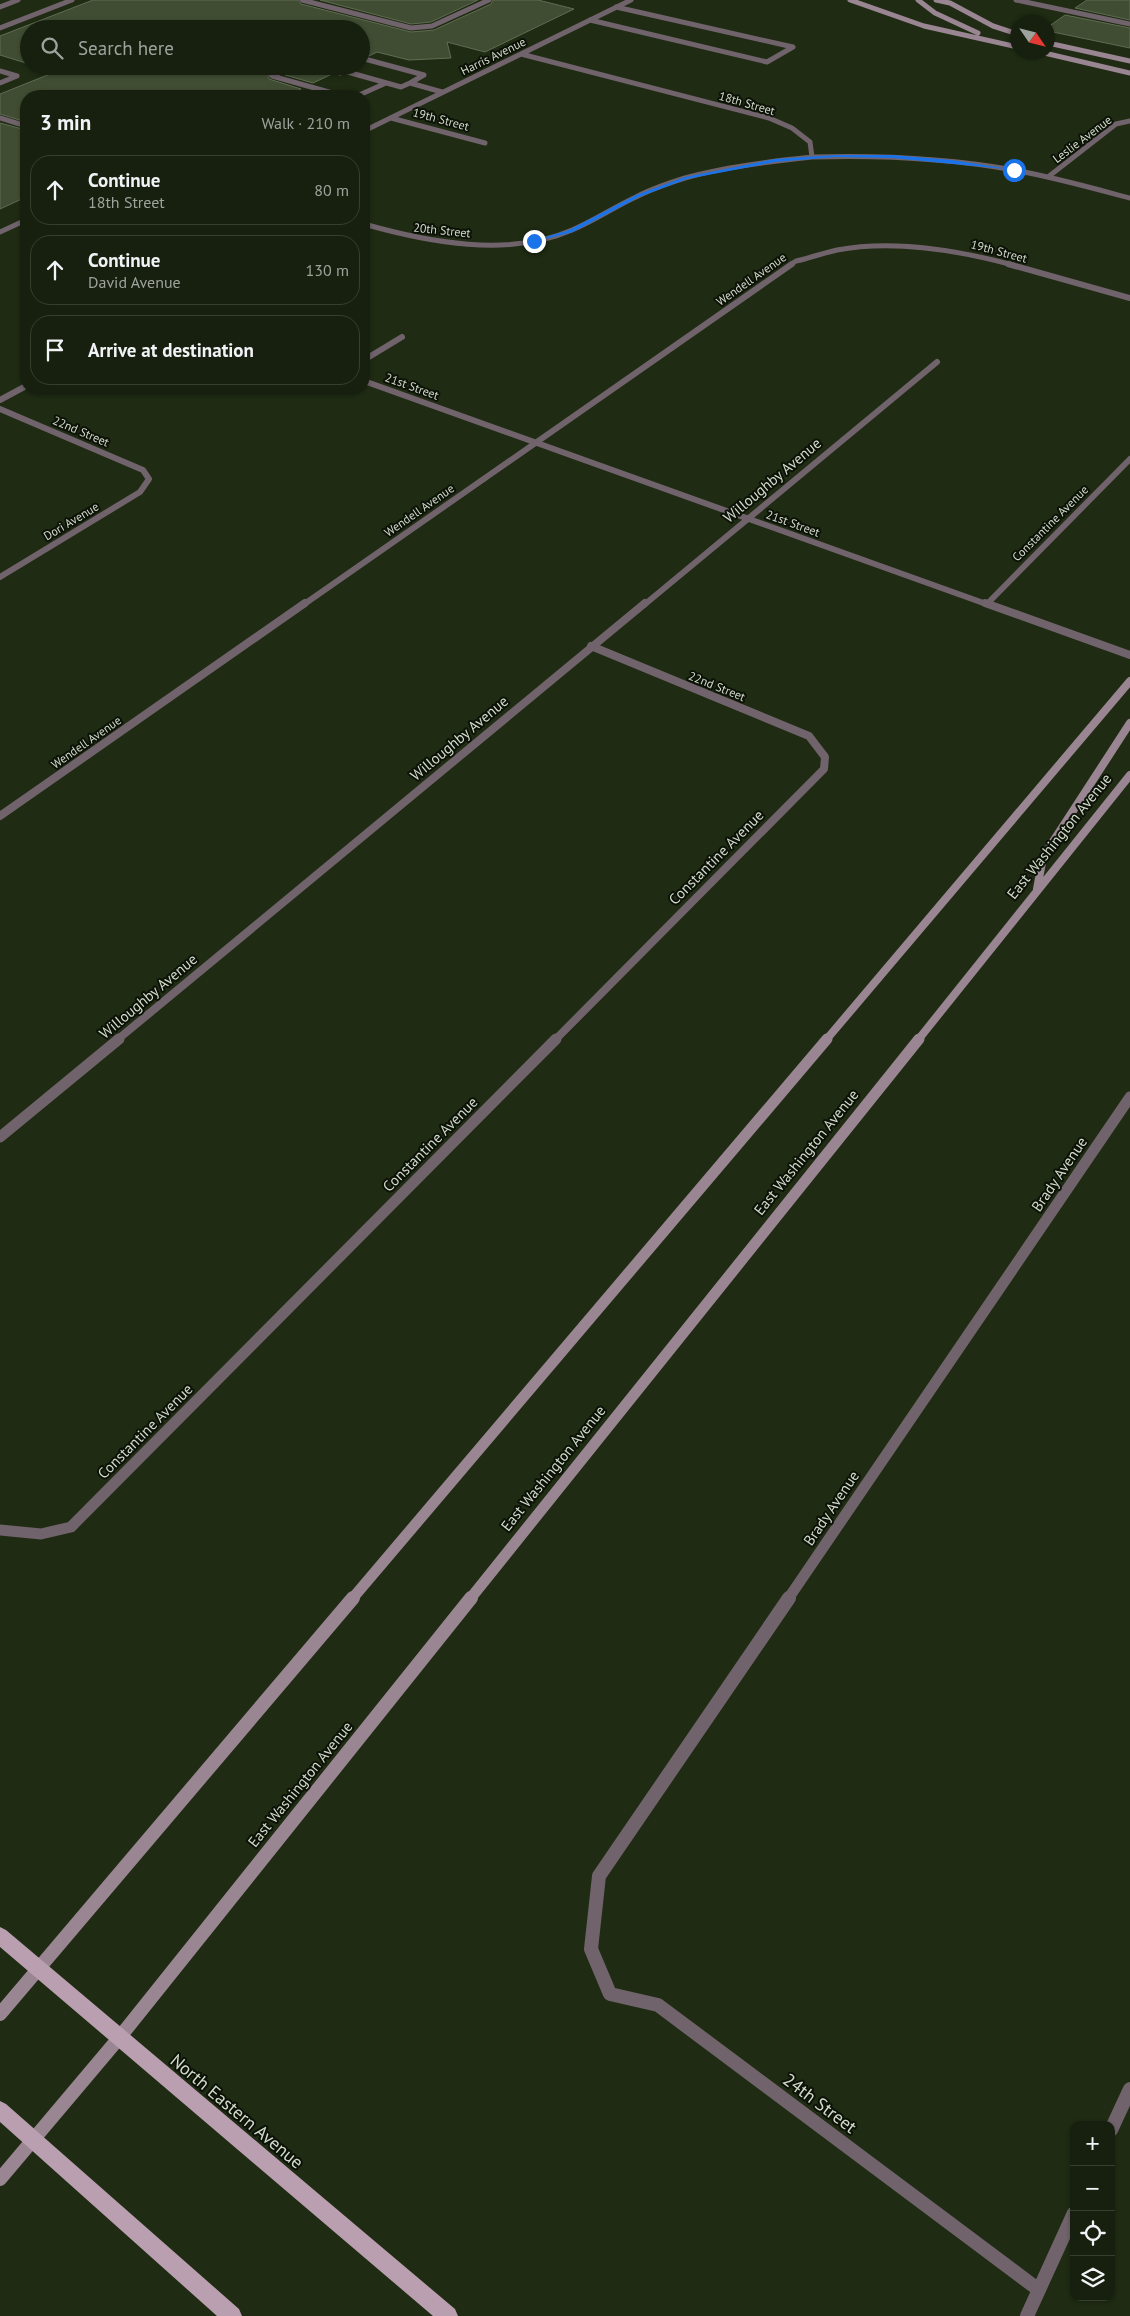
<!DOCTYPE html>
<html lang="en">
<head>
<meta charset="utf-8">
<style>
  :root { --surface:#17200e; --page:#242d1c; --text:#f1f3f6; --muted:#9ea39e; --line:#363e2e }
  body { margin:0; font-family:"PT Sans",sans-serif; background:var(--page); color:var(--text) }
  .controls { position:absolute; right:15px; bottom:15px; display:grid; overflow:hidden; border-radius:10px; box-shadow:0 1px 4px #0004 }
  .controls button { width:45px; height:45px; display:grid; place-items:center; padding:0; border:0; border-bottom:1px solid var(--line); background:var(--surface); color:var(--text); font:25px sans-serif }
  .compass { position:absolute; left:1010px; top:15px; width:45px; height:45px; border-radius:50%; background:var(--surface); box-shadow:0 1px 4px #0004; rotate:125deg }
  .stop { position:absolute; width:15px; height:15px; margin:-11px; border:4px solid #1a73e8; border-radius:50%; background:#fff }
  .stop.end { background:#1a73e8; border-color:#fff; box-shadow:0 1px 5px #0008 }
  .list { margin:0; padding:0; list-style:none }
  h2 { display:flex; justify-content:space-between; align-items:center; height:65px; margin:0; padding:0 20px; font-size:21px }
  h2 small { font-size:16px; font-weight:400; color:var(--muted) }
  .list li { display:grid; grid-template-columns:32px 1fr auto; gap:15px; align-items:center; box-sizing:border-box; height:70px; margin:0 10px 10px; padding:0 10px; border:1px solid var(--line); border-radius:20px }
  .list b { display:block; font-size:19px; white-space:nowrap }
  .list p { margin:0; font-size:16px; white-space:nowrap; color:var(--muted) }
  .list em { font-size:16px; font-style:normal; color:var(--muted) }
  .icon { flex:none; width:28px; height:28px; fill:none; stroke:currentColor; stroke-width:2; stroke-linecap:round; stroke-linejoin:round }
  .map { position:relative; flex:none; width:1130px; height:2316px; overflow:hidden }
  .search { position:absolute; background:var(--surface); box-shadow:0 1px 4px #0004; left:20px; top:20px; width:350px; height:55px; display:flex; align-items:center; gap:12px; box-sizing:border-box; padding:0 18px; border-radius:28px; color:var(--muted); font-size:19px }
  .panel { position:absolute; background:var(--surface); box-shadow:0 1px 4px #0004; left:20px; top:90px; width:350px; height:305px; border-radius:20px }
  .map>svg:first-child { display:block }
</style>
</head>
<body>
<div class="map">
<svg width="1130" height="2316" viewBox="0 0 1130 2316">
  <rect width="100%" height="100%" fill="#1f2b13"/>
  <path fill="#404d33" stroke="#5f6d52" d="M93,0H298L301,4L411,32L434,30L491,4L493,0H538L574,9L485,52L447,42L451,58L409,60L377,52L369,56L361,54V29H29V64L0,55V36Z
    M320,0H478L431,22L411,24Z
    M1087,0H1130V20L1075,8Z
    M1065,15L1130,28V48L1048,31V27Z
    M37,66H283L269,73V79L301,89L286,96H26V122L0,114V94L55,72Z
    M298,66H313L315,70L330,75L313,83L285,75L296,70Z
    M0,123L26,130V197L0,209Z"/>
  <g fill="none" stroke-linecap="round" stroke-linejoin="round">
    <path stroke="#70636b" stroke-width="5" d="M1016,0L1130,24
      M590,20L767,62L793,47L616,7
      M0,28L72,0
      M361,58L424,75L410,83
      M294,66L272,76L343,96
      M317,66L340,73L344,71L401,87L410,83L442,92
      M0,71L17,76L0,83
      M357,96L386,83"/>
    <path stroke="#70636b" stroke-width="5" d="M302,0L411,28L432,26L489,0
      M0,7L18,0
      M521,54L769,118L792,128L810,142L812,157C880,155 947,158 1014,170C1053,177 1092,188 1130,198
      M0,118L26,126
      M391,118L485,143
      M364,131L631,0
      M1048,177L1116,124L1130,121
      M364,224C427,242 509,258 572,230C594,221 614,207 636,197C651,189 669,183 685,178C723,167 773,161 812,157
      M0,232L26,220
      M790,265L796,261C810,258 823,253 837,250C894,239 957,250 1013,265"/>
    <path stroke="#70636b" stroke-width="6" d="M1008,264L1130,298
      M364,360L402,337
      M364,381L989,605
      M0,400L26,386
      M0,409L143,470L149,479L140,492L0,577
      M987,604L1130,459
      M303,605L792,264
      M644,605L937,362"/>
    <path stroke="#70636b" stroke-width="8" d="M985,603L1130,655
      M0,816L305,603
      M117,1040L645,603
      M555,1040L824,769L825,757L809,736L591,646"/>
    <path stroke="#70636b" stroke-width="11" d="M0,1137L119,1039
      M0,1530L41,1534L71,1527L556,1039
      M788,1599L1130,1097"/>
    <path stroke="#70636b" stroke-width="14" d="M789,1598L599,1876L591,1949L610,1994L658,2005L1039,2290
      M1111,2130L1130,2089
      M1027,2316L1074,2213"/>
    <path stroke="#9a8592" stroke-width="5" d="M850,0L924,26L1018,47
      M918,0L935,13L978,33
      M936,0L950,3L993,26L1018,34
      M1048,43L1130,61
      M1040,52L1130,73"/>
    <path stroke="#9a8592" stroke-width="8" d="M1037,889L1043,857L1130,723
      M826,1040L1130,681
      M918,1040L1130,775"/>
    <path stroke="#9a8592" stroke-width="11" d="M352,1599L827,1039
      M470,1599L919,1039"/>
    <path stroke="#9a8592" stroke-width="14" d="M0,2014L353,1598
      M0,2179L119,2038L471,1598"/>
    <path fill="#ba9fb0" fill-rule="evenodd" d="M0,1927L6,1930L455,2309L458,2316H433L0,1947Z
      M0,2101L6,2104L239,2309L242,2316H217L0,2122Z"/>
  </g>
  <path fill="#1a73e8" d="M836,155H892L952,160L1016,170L892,158L836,157L775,162L687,179L639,197L573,232L534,242L532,241L569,230L636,195L685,177L775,159Z"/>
  <g text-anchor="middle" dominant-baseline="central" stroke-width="4" stroke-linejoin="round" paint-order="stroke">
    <g font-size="12" fill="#d2dbcb" stroke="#0c1207">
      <text transform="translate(493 56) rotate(-26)">Harris Avenue</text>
      <text transform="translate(747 103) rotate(16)">18th Street</text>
      <text transform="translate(441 119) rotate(15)">19th Street</text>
      <text transform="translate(1082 139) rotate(-37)">Leslie Avenue</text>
      <text transform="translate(442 230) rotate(6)">20th Street</text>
      <text transform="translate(999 251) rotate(15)">19th Street</text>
      <text transform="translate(751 279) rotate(-35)">Wendell Avenue</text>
      <text transform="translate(412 386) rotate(20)">21st Street</text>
      <text transform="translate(81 431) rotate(23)">22nd Street</text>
      <text transform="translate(419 510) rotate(-35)">Wendell Avenue</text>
      <text transform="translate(71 521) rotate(-31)">Dori Avenue</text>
      <text transform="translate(793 523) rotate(20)">21st Street</text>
      <text transform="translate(1050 523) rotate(-45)">Constantine Avenue</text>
      <text transform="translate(717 686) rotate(22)">22nd Street</text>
      <text transform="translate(86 742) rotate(-35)">Wendell Avenue</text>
    </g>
    <g font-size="15" fill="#d2dbcb" stroke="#0c1207">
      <text transform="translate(772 480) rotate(-40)">Willoughby Avenue</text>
      <text transform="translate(459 738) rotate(-40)">Willoughby Avenue</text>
      <text transform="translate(1059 836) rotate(-51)">East Washington Avenue</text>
      <text transform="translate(716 857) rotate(-45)">Constantine Avenue</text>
      <text transform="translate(148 996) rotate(-40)">Willoughby Avenue</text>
      <text transform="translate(430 1144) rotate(-45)">Constantine Avenue</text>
      <text transform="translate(806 1152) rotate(-51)">East Washington Avenue</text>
      <text transform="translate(1059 1174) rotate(-56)">Brady Avenue</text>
      <text transform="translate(145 1431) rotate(-45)">Constantine Avenue</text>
      <text transform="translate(553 1468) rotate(-51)">East Washington Avenue</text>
      <text transform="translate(831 1508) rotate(-56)">Brady Avenue</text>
      <text transform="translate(300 1784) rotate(-51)">East Washington Avenue</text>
    </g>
    <g font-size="18" fill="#d2dbcb" stroke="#0c1207">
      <text transform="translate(820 2103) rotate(37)">24th Street</text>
      <text transform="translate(237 2111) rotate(40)">North Eastern Avenue</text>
    </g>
  </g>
</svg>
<div class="controls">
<button>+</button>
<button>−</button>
<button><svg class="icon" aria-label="locate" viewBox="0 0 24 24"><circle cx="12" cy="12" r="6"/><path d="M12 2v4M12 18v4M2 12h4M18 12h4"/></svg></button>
<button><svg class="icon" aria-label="layers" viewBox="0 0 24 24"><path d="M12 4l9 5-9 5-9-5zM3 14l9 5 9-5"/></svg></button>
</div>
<svg class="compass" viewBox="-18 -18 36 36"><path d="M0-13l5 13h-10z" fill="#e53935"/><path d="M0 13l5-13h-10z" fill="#9ea39e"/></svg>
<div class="stop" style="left:1014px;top:170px"></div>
<div class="stop end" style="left:534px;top:241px"></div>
<div class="search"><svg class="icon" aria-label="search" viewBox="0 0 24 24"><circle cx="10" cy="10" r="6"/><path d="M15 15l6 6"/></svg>Search here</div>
<section class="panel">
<h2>3 min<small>Walk · 210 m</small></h2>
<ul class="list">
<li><svg class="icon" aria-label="ahead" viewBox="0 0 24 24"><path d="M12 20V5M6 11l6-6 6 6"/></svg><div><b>Continue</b><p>18th Street</p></div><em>80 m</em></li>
<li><svg class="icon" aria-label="ahead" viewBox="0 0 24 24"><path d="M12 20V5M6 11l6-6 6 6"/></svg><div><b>Continue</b><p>David Avenue</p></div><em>130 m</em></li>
<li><svg class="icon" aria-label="arrive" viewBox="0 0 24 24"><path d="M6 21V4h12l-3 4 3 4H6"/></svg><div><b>Arrive at destination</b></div></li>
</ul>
</section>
</div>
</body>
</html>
